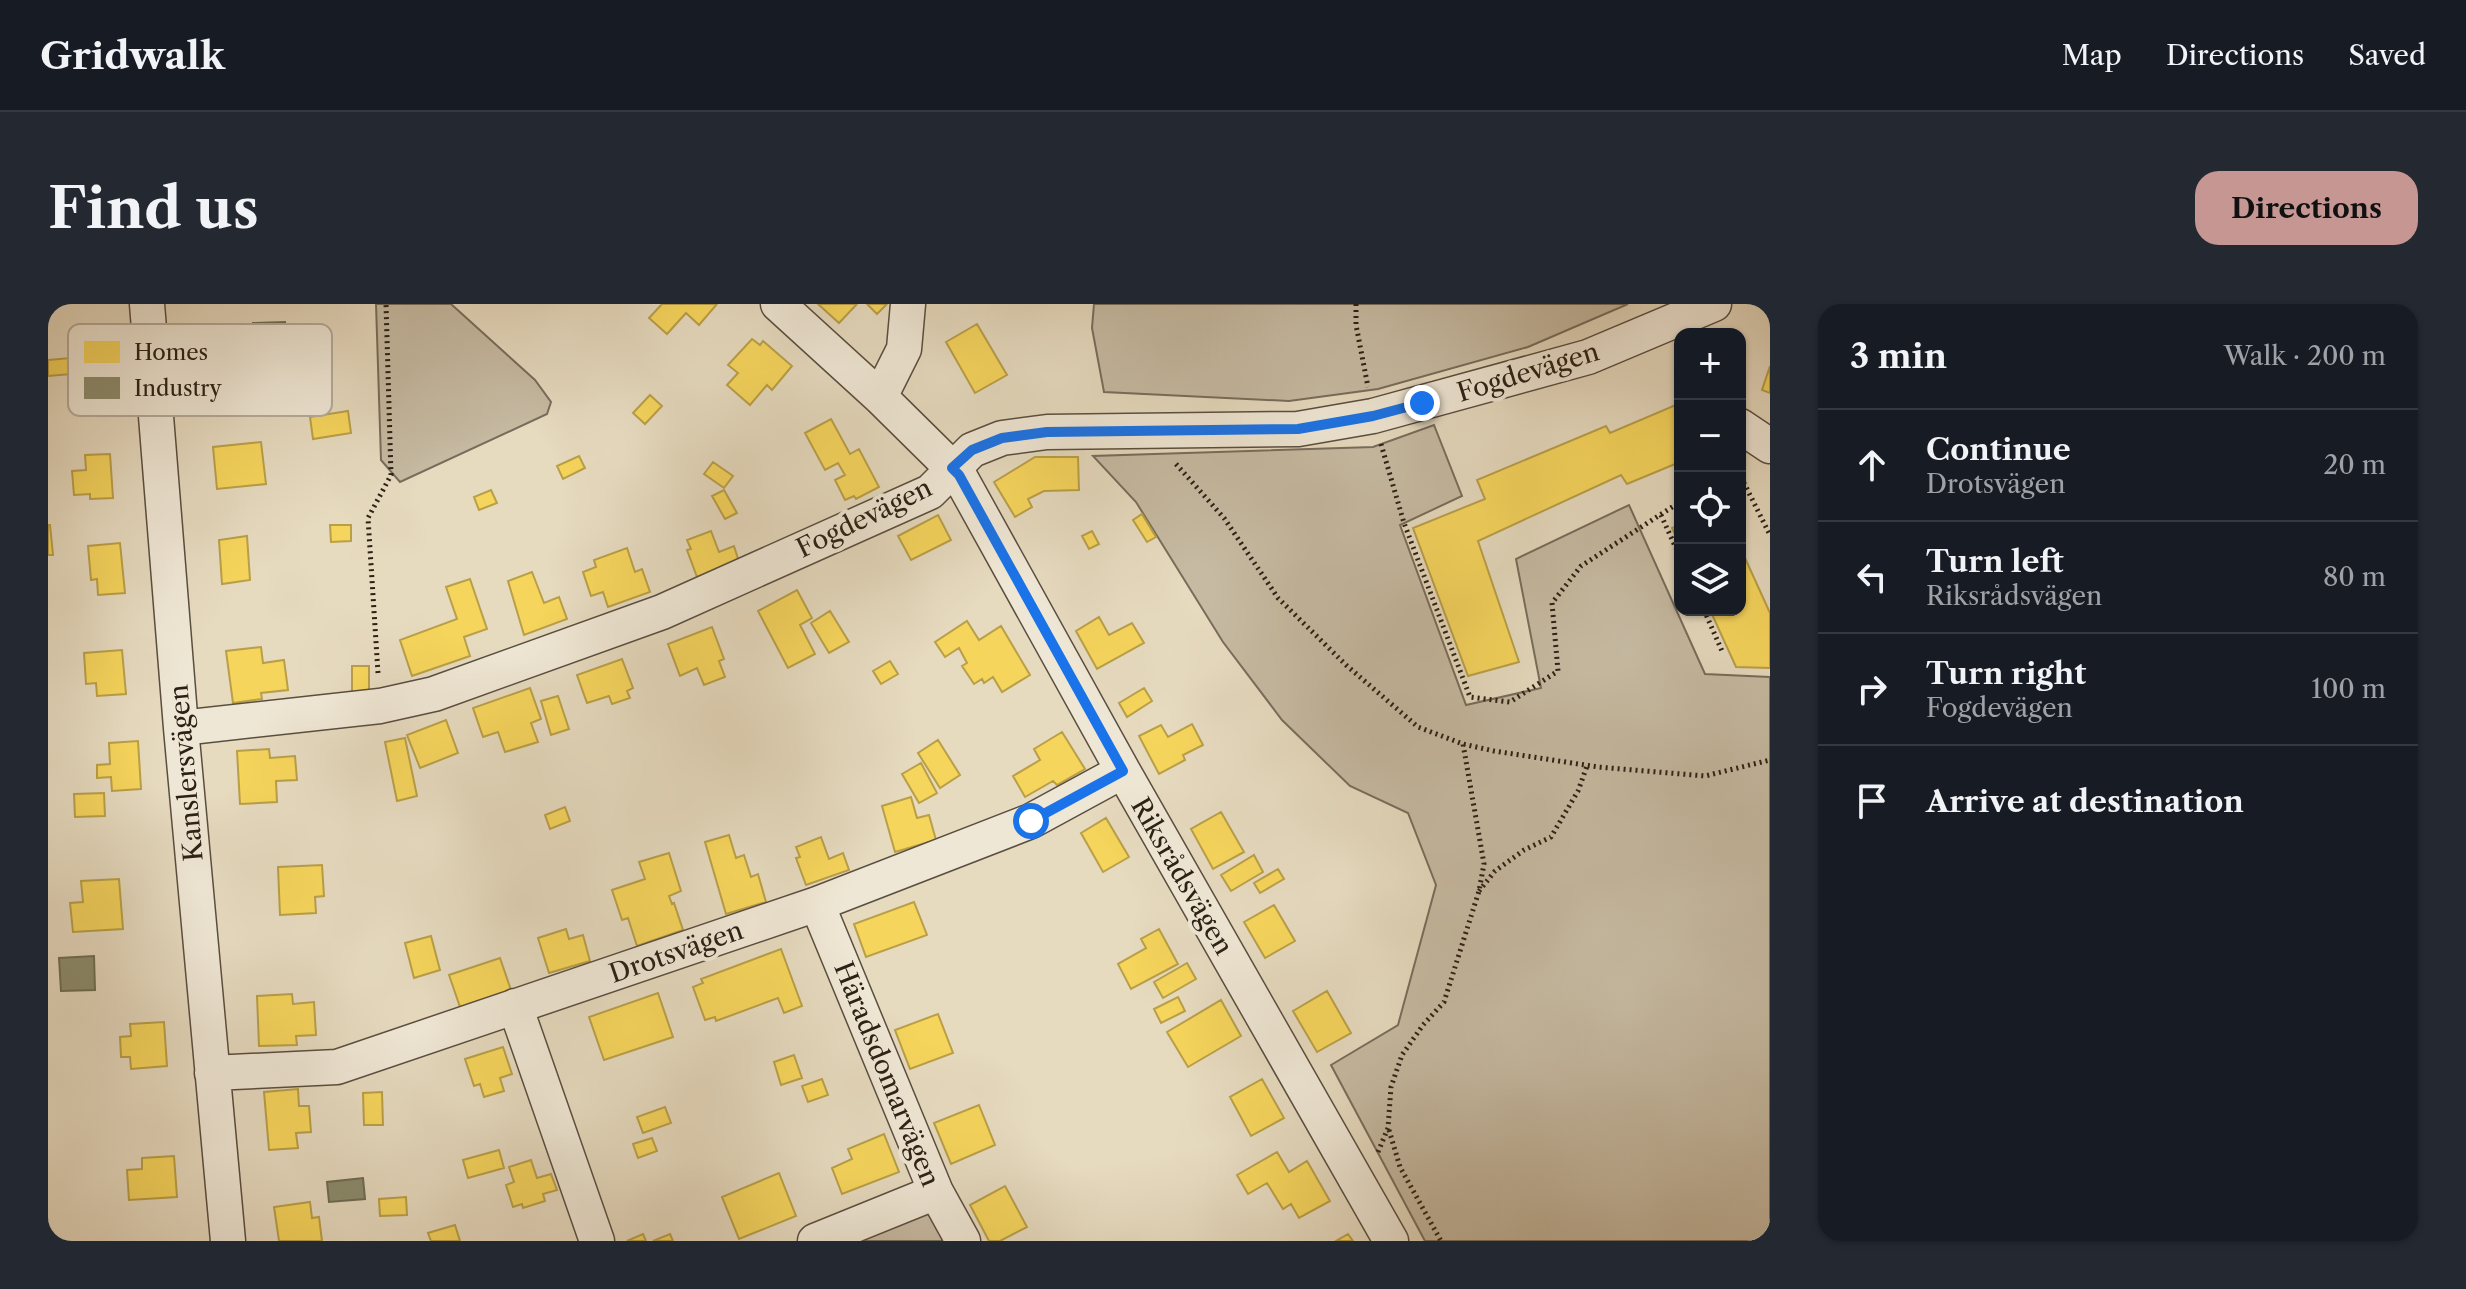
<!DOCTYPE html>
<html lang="en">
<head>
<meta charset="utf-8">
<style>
  :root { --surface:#171b24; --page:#242831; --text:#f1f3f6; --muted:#9ea1a6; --line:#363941; --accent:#c59692 }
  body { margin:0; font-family:"Libre Caslon Text",serif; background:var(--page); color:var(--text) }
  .controls { position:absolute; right:24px; top:24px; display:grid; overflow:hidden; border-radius:16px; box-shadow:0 2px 6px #0004 }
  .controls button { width:72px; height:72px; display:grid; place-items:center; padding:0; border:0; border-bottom:2px solid var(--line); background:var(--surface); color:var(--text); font:40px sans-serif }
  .stop { position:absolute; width:24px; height:24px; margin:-18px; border:6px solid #1a73e8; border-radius:50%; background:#fff }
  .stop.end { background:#1a73e8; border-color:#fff; box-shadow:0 2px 8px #0008 }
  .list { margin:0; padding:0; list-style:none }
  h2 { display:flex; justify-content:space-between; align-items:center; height:104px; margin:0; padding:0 32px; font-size:34px }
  h2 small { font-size:26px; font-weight:400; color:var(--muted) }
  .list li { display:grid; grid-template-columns:52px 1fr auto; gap:24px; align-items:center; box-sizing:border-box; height:112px; padding:0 32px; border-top:2px solid var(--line) }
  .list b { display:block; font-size:30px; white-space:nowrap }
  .list p { margin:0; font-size:26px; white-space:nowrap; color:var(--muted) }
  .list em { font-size:26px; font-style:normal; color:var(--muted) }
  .icon { flex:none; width:44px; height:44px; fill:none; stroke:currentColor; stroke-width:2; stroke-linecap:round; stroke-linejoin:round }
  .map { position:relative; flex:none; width:1722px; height:937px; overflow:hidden; border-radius:24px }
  header { display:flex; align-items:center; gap:48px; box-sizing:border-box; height:112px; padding:0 40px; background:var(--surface); border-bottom:2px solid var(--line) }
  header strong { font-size:38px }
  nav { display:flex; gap:44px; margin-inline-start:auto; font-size:28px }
  .intro { display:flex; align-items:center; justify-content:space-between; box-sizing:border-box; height:192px; padding:0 48px }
  h1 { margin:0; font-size:56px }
  .button { padding:20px 36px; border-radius:24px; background:var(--accent); color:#111; font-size:28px; font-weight:700 }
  main { display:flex; gap:48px; padding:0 48px }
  aside { flex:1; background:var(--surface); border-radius:24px; box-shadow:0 2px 6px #0004 }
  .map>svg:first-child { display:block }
</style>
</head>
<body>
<header>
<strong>Gridwalk</strong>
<nav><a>Map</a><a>Directions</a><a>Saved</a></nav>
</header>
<div class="intro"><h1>Find us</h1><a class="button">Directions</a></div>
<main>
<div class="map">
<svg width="1722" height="937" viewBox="0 0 1722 937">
  <rect width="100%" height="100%" fill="#e6dabf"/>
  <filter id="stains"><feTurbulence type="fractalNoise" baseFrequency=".0025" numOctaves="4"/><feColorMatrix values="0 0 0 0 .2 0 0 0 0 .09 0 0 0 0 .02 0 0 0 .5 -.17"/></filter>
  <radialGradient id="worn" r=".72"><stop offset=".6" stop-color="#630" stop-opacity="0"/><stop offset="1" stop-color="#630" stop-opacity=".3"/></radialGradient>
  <path fill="#c6baa2" stroke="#786d5c" stroke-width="2" d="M328,0H403L487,76L503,98L499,110L352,178L333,156Z
    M1046,0H1580L1480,43L1330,85L1241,97L1056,88L1044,24Z
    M1386,121L1414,192L1352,221L1418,401L1493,384L1468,255L1581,201L1657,370L1722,373V937H1377L1283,761L1350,721L1388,581L1360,509L1302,482L1234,416L1175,338L1088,198L1045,152L1325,143Z
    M875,907L885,912L900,937H802Z"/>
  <path fill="#f6d55c" stroke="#b99f47" stroke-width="2" d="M614,0H669L651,21L638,9L619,30L601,14Z
    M770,0H809L791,19Z
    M819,0H839L829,10Z
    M929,20L959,71L927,89L898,38Z
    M704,35L712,41L715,37L744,62L724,86L719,81L702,101L679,81L690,69L680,61Z
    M57,51L61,98L35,100L33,84L25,85L23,70L0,72V56Z
    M1722,62V89L1714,86Z
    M602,91L614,102L597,120L585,109Z
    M1630,100L1632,105V158L1579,180L1573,171L1430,237L1471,358L1420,372L1365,224L1437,195L1429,176L1558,122L1562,129Z
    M300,107L303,129L265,135L262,113Z
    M783,115L802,150L811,145L831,183L808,195L806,192L797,196L787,176L797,171L790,159L777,166L757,129Z
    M213,138L218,180L169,185L165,143Z
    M62,150L65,194L42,195V190L26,191L24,167L38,166L37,151Z
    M531,152L537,164L515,175L509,162Z
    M987,153H1030L1031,186L996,187L980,195L984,203L967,213L946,178Z
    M665,158L685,172L676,184L656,170Z
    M443,186L449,199L431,206L426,193Z
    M676,186L689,209L677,215L664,192Z
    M1094,210L1108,233L1099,238L1085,216Z
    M890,211L903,236L863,256L850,232Z
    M0,221H2L5,251H0Z
    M282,221H303V237L283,238Z
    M1632,221V241L1624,224Z
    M663,227L671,248L686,242L691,258L649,273L639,246L643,245L639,236Z
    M1044,227L1051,240L1041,245L1034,232Z
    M199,232L202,276L174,280L171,236Z
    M72,239L77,289L50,291L49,275L43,276L40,242Z
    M1692,243L1722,309V364L1688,363L1662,306H1692Z
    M579,244L587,268L594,265L602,288L560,303L555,288L543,292L535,268L548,263L546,256Z
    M484,268L496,299L511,293L519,315L476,331L460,277Z
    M422,275L439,325L416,333L422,352L364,372L352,336L409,315L398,283Z
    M749,286L764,314L752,321L767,350L740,364L710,307Z
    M782,307L801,338L781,349L763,319Z
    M1051,313L1061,331L1084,319L1096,339L1049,365L1028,327Z
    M919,317L931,336L953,322L982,371L954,388L945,373L936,379L934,375L926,380L914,362L919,359L911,344L897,353L887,338Z
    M664,323L676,355L671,357L677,373L656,381L649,364L632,372L620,340Z
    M213,343L215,359L236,356L240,386L213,389L214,395L185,399L178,347Z
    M74,346L78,390L49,392L48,379L38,380L36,349Z
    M574,355L585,384L579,387L582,394L564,400L561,392L539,399L529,371Z
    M842,357L850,370L833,380L825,367Z
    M304,362H321V388H304Z
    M482,384L493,415L483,419L490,438L457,448L450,428L435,433L425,404Z
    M1096,384L1104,397L1079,413L1071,399Z
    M510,392L521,425L503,431L493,397Z
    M398,416L410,449L372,464L359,431Z
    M1144,420L1155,441L1135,451L1137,456L1111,470L1091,432L1113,421L1120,433Z
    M1014,428L1037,465L1009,481L1005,477L977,493L965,472L992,456L986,445Z
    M357,434L369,492L349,497L337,438Z
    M890,436L912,471L892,484L870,449Z
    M90,437L93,485L64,487L63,473L49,474V461L62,460L61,439Z
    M221,445L222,454L247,452L249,476L228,477L229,498L192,500L189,447Z
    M873,459L889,489L871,499L854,470Z
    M56,489L57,512L27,513L26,490Z
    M863,493L869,514L881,511L888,536L847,548L834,502Z
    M517,503L522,517L502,525L497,511Z
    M1173,508L1196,548L1165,565L1143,525Z
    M1058,514L1081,553L1055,568L1033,529Z
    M681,531L688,554L696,551L703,573L710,570L718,598L678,610L657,538Z
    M773,533L781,555L795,549L801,566L758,581L748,554L752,553L748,543Z
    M621,549L633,587L621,592L624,600L626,599L635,626L589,642L580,614L574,616L564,586L597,575L591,558Z
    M1206,551L1215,568L1183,587L1173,571Z
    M274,561L276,592L267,593L268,609L232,611L230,563Z
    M1230,565L1236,575L1212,589L1206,579Z
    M71,575L75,625L25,628L22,599L35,598L33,577Z
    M866,598L879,631L818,653L806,620Z
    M1226,601L1247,637L1217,654L1196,618Z
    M518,625L521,635L535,631L542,657L501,669L490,634Z
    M1111,625L1130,660L1083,685L1070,660L1098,644L1093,635Z
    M383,632L392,666L366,674L357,639Z
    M733,645L754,702L736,709L730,694L668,717L667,713L657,716L645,683L655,679L653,675Z
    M452,654L463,686L412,703L401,671Z
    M1139,659L1148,675L1115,694L1106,678Z
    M1279,687L1303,729L1269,748L1245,707Z
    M610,689L625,733L556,756L541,713Z
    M244,690L245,700L266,698L268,731L248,732L249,741L211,742L209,692Z
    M1130,693L1137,707L1113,719L1106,705Z
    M1173,696L1193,732L1140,763L1119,728Z
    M890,710L905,749L862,765L847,726Z
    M116,718L119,762L83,765L82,753H73L72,733L83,732L82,720Z
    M455,743L464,770L452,774L456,787L436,793L432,780L426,782L417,755Z
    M746,751L754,774L733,781L726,758Z
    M774,775L780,791L760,798L754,782Z
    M1214,775L1236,814L1203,832L1182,793Z
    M250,785L251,802H261L263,828L248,829L250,844L221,846L216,788Z
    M334,788L335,821H316L315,789Z
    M931,801L947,841L903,860L886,819Z
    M617,803L623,819L595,829L589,813Z
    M836,830L851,868L794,890L784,864L804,855L800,845Z
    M604,834L609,847L590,854L585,840Z
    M451,846L456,864L420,874L415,856Z
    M1229,848L1241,868L1259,857L1282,897L1251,914L1243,900L1235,905L1219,879L1200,890L1189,871Z
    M126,852L129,893L81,896L79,866L94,865V854Z
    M483,856L489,874L503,870L509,886L495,890L497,897L475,904L474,900L465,903L458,881L466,878L461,863Z
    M731,869L748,912L691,935L674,893Z
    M957,882L979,923L952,937H941L922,901Z
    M358,893L359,911L332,912L331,895Z
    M262,898L264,914L271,913L274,937H231L226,903Z
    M407,921L412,937H383L380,929Z
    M595,930L598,937H579Z
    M622,930L625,937H605Z
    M1300,930L1305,937H1288Z"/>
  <path fill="#8c8c6e" stroke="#6f6c54" stroke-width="2" d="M237,18V41H206L205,19Z
    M46,652L47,686L13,687L11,654Z
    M315,874L317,895L281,898L279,878Z"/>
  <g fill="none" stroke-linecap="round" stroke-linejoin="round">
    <defs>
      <path id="street" d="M99,0L133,424L180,937
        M730,0L832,93L911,171L1075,467L1343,937
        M832,93L856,45L860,0
        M1692,122L1722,142
        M133,424L332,402L386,390L614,308L882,188L924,146L954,134L999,128L1250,125L1325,112L1540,53L1666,0
        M769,600L888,888L915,937
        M467,702L549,937
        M164,769L289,763L769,600L983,517L1075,467
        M767,937L888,888"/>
    </defs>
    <use href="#street" stroke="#5a4e40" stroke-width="37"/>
    <path stroke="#2b2016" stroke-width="5" stroke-dasharray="2 4" stroke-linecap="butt" d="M1308,0V21L1320,83
      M1333,140L1356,219L1422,393L1462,398L1510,367L1504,299L1533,262L1632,198
      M1128,160L1176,214L1230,294L1298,361L1370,423L1415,440L1446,447L1550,463L1657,472L1722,456
      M1692,175H1694L1722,231
      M1613,211L1632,253
      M1656,306L1674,347
      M330,369L320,214L343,171L338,0
      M1431,587L1447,567L1476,546L1503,533L1530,487L1539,462
      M1341,826L1352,863L1393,937
      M1330,848L1340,824L1343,783L1354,751L1375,721L1396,698L1431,587L1436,560L1415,440"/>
    <use href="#street" stroke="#efe7d5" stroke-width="34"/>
  </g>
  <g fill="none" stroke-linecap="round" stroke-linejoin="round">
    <path stroke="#1a73e8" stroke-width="10" d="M983,517L1075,467L911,171L904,164L924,146L954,134L999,128L1250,125L1325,112L1374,99"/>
  </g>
  <g text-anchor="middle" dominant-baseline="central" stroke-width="8" stroke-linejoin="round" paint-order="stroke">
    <g font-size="26" fill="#2b2016" stroke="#efe7d5">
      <text transform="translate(1480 68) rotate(-17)">Fogdevägen</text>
      <text transform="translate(816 214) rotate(-26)">Fogdevägen</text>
      <text transform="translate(138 469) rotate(-95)">Kanslersvägen</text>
      <text transform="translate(1134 572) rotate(60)">Riksrådsvägen</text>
      <text transform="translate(628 648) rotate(-19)">Drotsvägen</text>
      <text transform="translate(839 770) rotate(68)">Häradsdomarvägen</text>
    </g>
  </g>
  <rect x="20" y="20" width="264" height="92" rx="12" fill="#efe7d5" stroke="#b4ab9c" stroke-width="2"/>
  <rect x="36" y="37" width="36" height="22" fill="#f6d55c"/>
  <rect x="36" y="73" width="36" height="22" fill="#8c8c6e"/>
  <g font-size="22" fill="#2b2016">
    <text x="86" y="56">Homes</text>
    <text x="86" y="92">Industry</text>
  </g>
  <rect width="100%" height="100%" filter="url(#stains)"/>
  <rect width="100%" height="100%" fill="url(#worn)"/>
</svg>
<div class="controls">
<button>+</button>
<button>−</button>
<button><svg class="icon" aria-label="locate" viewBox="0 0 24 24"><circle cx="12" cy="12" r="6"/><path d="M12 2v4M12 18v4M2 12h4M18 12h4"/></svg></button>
<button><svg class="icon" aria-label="layers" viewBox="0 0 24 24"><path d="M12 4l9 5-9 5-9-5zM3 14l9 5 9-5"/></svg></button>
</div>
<div class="stop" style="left:983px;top:517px"></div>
<div class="stop end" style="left:1374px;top:99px"></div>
</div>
<aside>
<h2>3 min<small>Walk · 200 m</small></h2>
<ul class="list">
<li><svg class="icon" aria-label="ahead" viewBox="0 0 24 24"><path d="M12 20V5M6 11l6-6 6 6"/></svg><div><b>Continue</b><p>Drotsvägen</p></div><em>20 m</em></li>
<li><svg class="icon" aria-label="left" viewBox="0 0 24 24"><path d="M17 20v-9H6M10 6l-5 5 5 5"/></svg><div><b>Turn left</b><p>Riksrådsvägen</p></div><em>80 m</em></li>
<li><svg class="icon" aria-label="right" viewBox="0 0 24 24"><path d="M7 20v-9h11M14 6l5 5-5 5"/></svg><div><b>Turn right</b><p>Fogdevägen</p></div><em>100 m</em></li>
<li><svg class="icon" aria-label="arrive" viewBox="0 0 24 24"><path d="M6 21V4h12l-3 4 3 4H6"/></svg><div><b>Arrive at destination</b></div></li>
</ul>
</aside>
</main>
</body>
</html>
